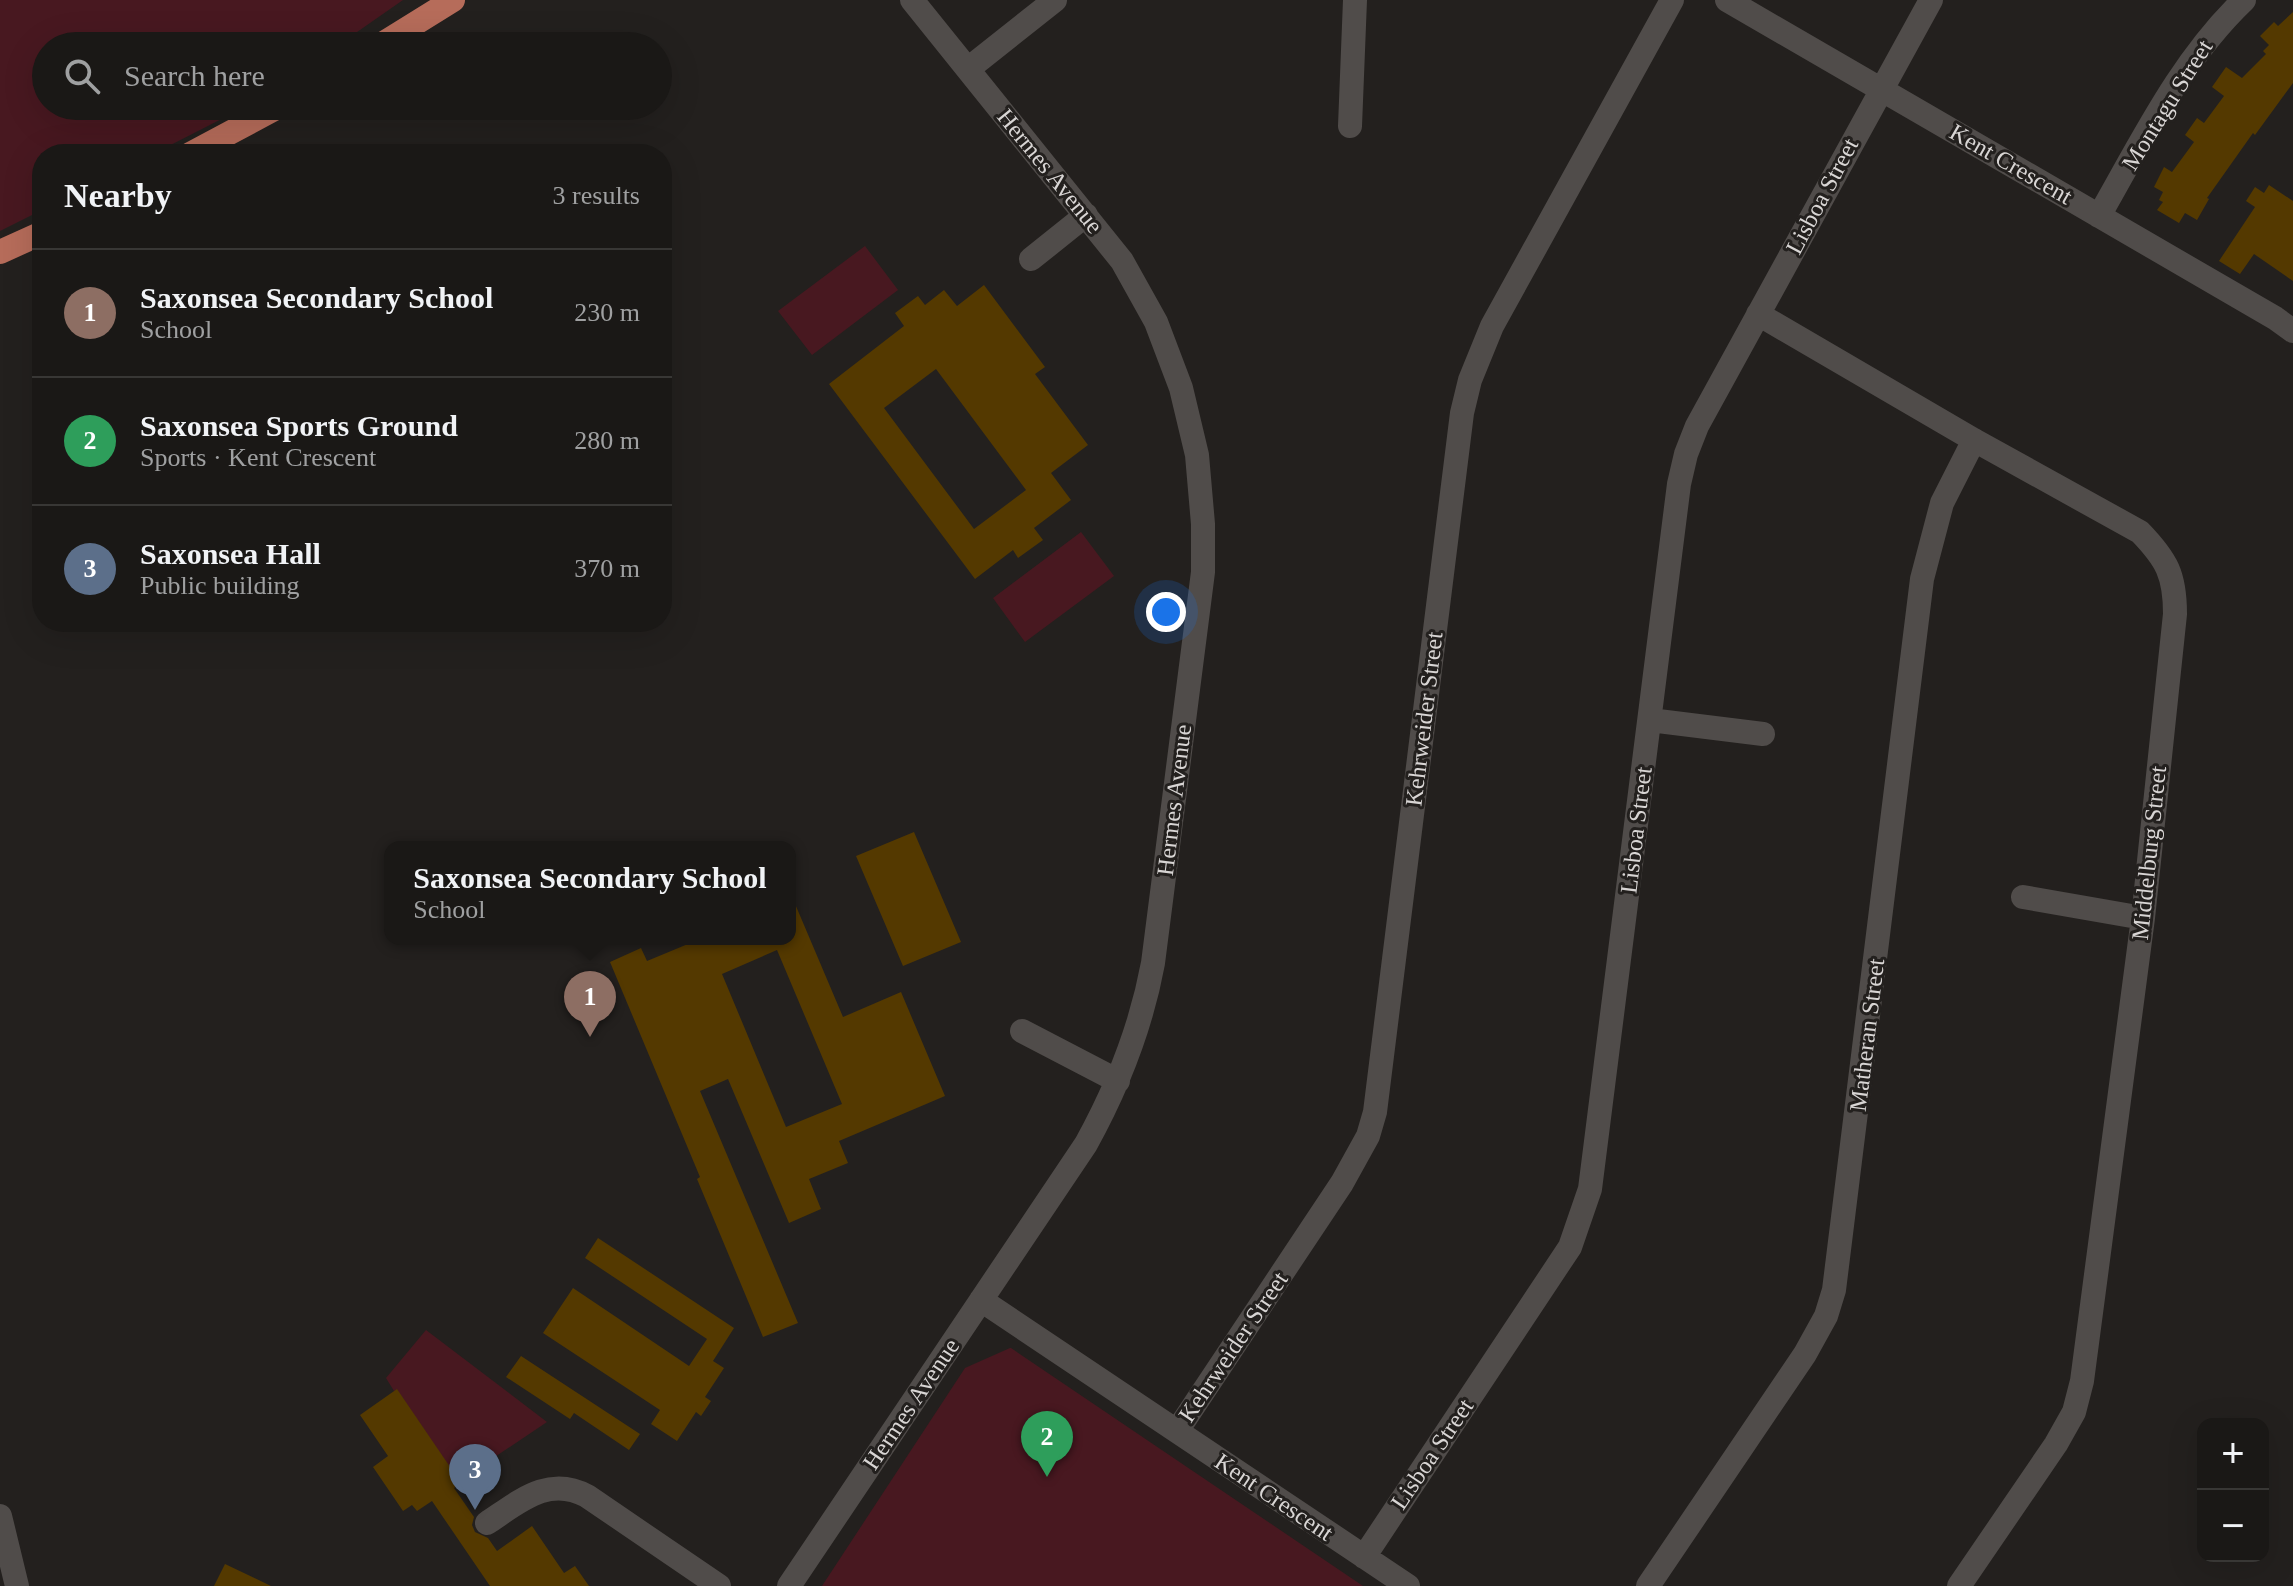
<!DOCTYPE html>
<html lang="en">
<head>
<meta charset="utf-8">
<style>
  :root { --surface:#1a1816; --page:#23211f; --text:#f1f3f6; --muted:#9fa0a1; --line:#383735; --accent:#40d4a2 }
  body { margin:0; font-family:"Times New Roman",serif; background:var(--page); color:var(--text) }
  .controls { position:absolute; right:24px; bottom:24px; display:grid; overflow:hidden; border-radius:16px; box-shadow:0 8px 32px #0002 }
  .controls button { width:72px; height:72px; display:grid; place-items:center; padding:0; border:0; border-bottom:2px solid var(--line); background:var(--surface); color:var(--text); font:40px sans-serif }
  .you { position:absolute; left:1166px; top:612px; width:28px; height:28px; margin:-20px; border:6px solid #fff; border-radius:50%; background:#1a73e8; box-shadow:0 0 0 12px #1a73e833 }
  .badge { display:grid; place-items:center; width:52px; height:52px; border-radius:50%; background:var(--accent); color:#fff; font-size:26px; font-weight:700 }
  .pin { position:absolute; translate:-50% -66px; filter:drop-shadow(0 2px 4px #0008) }
  .pin::after { content:''; position:absolute; top:42px; width:28px; height:24px; background:inherit; clip-path:polygon(0 0,100% 0,50% 100%) }
  .popup { position:absolute; left:384px; top:841px; width:412px; height:104px; box-sizing:border-box; display:grid; place-content:center; border-radius:16px; background:var(--surface); filter:drop-shadow(0 2px 6px #0005); font-size:26px; white-space:nowrap; color:var(--muted) }
  .popup b { font-size:30px; color:var(--text) }
  .popup::after { content:''; position:absolute; left:50%; top:100%; margin-left:-16px; border:16px solid transparent; border-top-color:var(--surface) }
  .list { margin:0; padding:0; list-style:none }
  h2 { display:flex; justify-content:space-between; align-items:center; height:104px; margin:0; padding:0 32px; font-size:34px }
  h2 small { font-size:26px; font-weight:400; color:var(--muted) }
  .list li { display:grid; grid-template-columns:52px 1fr auto; gap:24px; align-items:center; box-sizing:border-box; height:128px; padding:0 32px; border-top:2px solid var(--line) }
  .list b { display:block; font-size:30px; white-space:nowrap }
  .list p { margin:0; font-size:26px; white-space:nowrap; color:var(--muted) }
  .list em { font-size:26px; font-style:normal; color:var(--muted) }
  .icon { flex:none; width:44px; height:44px; fill:none; stroke:currentColor; stroke-width:2; stroke-linecap:round; stroke-linejoin:round }
  .map { position:relative; flex:none; width:2293px; height:1586px; overflow:hidden }
  .search { position:absolute; background:var(--surface); box-shadow:0 8px 32px #0002; left:32px; top:32px; width:640px; height:88px; display:flex; align-items:center; gap:20px; box-sizing:border-box; padding:0 28px; border-radius:44px; color:var(--muted); font-size:30px }
  .panel { position:absolute; background:var(--surface); box-shadow:0 8px 32px #0002; left:32px; top:144px; width:640px; height:488px; border-radius:32px }
  .map>svg:first-child { display:block }
</style>
</head>
<body>
<div class="map">
<svg width="2293" height="1586" viewBox="0 0 2293 1586">
  <rect width="100%" height="100%" fill="#23201e"/>
  <path fill="#481820" d="M0,0H403L337,46H46V106H247L153,154H42V210L0,231Z
    M865,246L898,290L812,355L778,311Z
    M1081,532L1114,576L1025,642L993,598Z
    M426,1330L547,1422L459,1481L397,1390L394,1391L386,1378Z
    M1010,1348H1011L1363,1586H822L965,1368Z"/>
  <path fill="#543900" fill-rule="evenodd" d="M2293,12V83L2255,135L2253,133L2207,198L2209,199L2197,220L2185,213L2179,223L2157,210L2163,202L2159,200L2163,192L2154,187L2164,167L2172,172L2194,142L2185,135L2197,118L2204,123L2224,96L2212,87L2226,67L2242,78L2266,54L2263,51L2269,45L2260,36L2274,22L2278,26Z
    M2269,185L2293,201V281L2254,254L2240,274L2219,261L2255,207L2246,201L2255,187L2264,193Z
    M984,285L1045,367L1035,374L1088,445L1051,473L1071,500L1034,528L1043,540L1018,558L1013,550L975,579L829,384L904,326L895,313L918,296L925,305L944,290L957,306ZM936,369L1026,490L974,529L884,408Z
    M914,832L961,942L903,966L856,856Z
    M790,892L843,1017L901,992L945,1096L839,1141L848,1163L809,1179L821,1209L789,1223L728,1079L700,1091L798,1323L763,1337L697,1179L700,1177L610,962L641,948L647,961L700,939H790ZM777,950L842,1104L786,1127L722,974Z
    M598,1238L734,1328L713,1361L724,1368L705,1397L711,1401L701,1416L696,1412L677,1441L651,1424L660,1410L543,1333L573,1288L689,1366L707,1339L585,1258Z
    M521,1356L640,1434L629,1450L574,1413L570,1419L506,1377Z
    M397,1389L461,1483L454,1488L474,1517L472,1525L475,1532L488,1538L497,1551L532,1526L564,1573L575,1566L589,1586H490L432,1501L417,1511L412,1505L403,1511L373,1467L388,1456L360,1415Z
    M225,1564L271,1586H214Z"/>
  <g fill="none" stroke-linecap="round" stroke-linejoin="round">
    <path stroke="#504c4a" stroke-width="24" d="M1727,0L2275,318L2293,331
      M968,69L1055,0
      M1350,126L1355,0
      M2099,216C2142,141 2181,60 2244,0
      M1031,259L1086,215
      M1758,314L1974,440L2140,532C2167,560 2175,575 2175,614L2143,918L2082,1381L2074,1412L2056,1444L1959,1586
      M1650,720L1763,734
      M2023,897L2143,918
      M1022,1031L1118,1081
      M981,1300L1408,1586
      M1177,1431L1342,1183L1368,1136L1375,1112L1462,413L1470,380L1492,326L1672,0
      M0,1516L17,1586
      M487,1523C519,1502 548,1475 587,1496L719,1586
      M1364,1557L1570,1247L1590,1189L1679,484L1686,454L1697,426L1931,0
      M789,1586L1086,1144C1118,1086 1141,1028 1153,963L1203,572V524L1197,455L1181,388L1156,322L1122,261L912,0
      M1648,1586L1805,1354L1826,1316L1834,1290L1922,579L1942,503L1974,440"/>
    <path stroke="#b66c5a" stroke-width="24" d="M379,46L453,0
      M190,154L280,106
      M0,252L42,233"/>
  </g>
  <g text-anchor="middle" dominant-baseline="central" stroke-width="6" stroke-linejoin="round" paint-order="stroke">
    <g font-size="24" fill="#d8d5d4" stroke="#23201e">
      <text transform="translate(2167 105) rotate(-58)">Montagu Street</text>
      <text transform="translate(2011 164) rotate(30)">Kent Crescent</text>
      <text transform="translate(1050 171) rotate(51)">Hermes Avenue</text>
      <text transform="translate(1822 196) rotate(-62)">Lisboa Street</text>
      <text transform="translate(1424 719) rotate(-83)">Kehrweider Street</text>
      <text transform="translate(1174 800) rotate(-83)">Hermes Avenue</text>
      <text transform="translate(1636 830) rotate(-83)">Lisboa Street</text>
      <text transform="translate(2149 853) rotate(-84)">Middelburg Street</text>
      <text transform="translate(1867 1035) rotate(-83)">Matheran Street</text>
      <text transform="translate(1233 1347) rotate(-56)">Kehrweider Street</text>
      <text transform="translate(911 1404) rotate(-56)">Hermes Avenue</text>
      <text transform="translate(1432 1454) rotate(-56)">Lisboa Street</text>
      <text transform="translate(1274 1497) rotate(34)">Kent Crescent</text>
    </g>
  </g>
</svg>
<div class="controls">
<button>+</button>
<button>−</button>
</div>
<div class="you"></div>
<div class="pin badge" style="left:590px;top:1037px;background:#8d6e63">1</div>
<div class="popup"><b>Saxonsea Secondary School</b>School</div>
<div class="pin badge" style="left:1047px;top:1477px;background:#2e9e5b">2</div>
<div class="pin badge" style="left:475px;top:1510px;background:#5c6f8a">3</div>
<div class="search"><svg class="icon" aria-label="search" viewBox="0 0 24 24"><circle cx="10" cy="10" r="6"/><path d="M15 15l6 6"/></svg>Search here</div>
<section class="panel">
<h2>Nearby<small>3 results</small></h2>
<ul class="list">
<li><span class="badge" style="background:#8d6e63">1</span><div><b>Saxonsea Secondary School</b><p>School</p></div><em>230 m</em></li>
<li><span class="badge" style="background:#2e9e5b">2</span><div><b>Saxonsea Sports Ground</b><p>Sports · Kent Crescent</p></div><em>280 m</em></li>
<li><span class="badge" style="background:#5c6f8a">3</span><div><b>Saxonsea Hall</b><p>Public building</p></div><em>370 m</em></li>
</ul>
</section>
</div>
</body>
</html>
